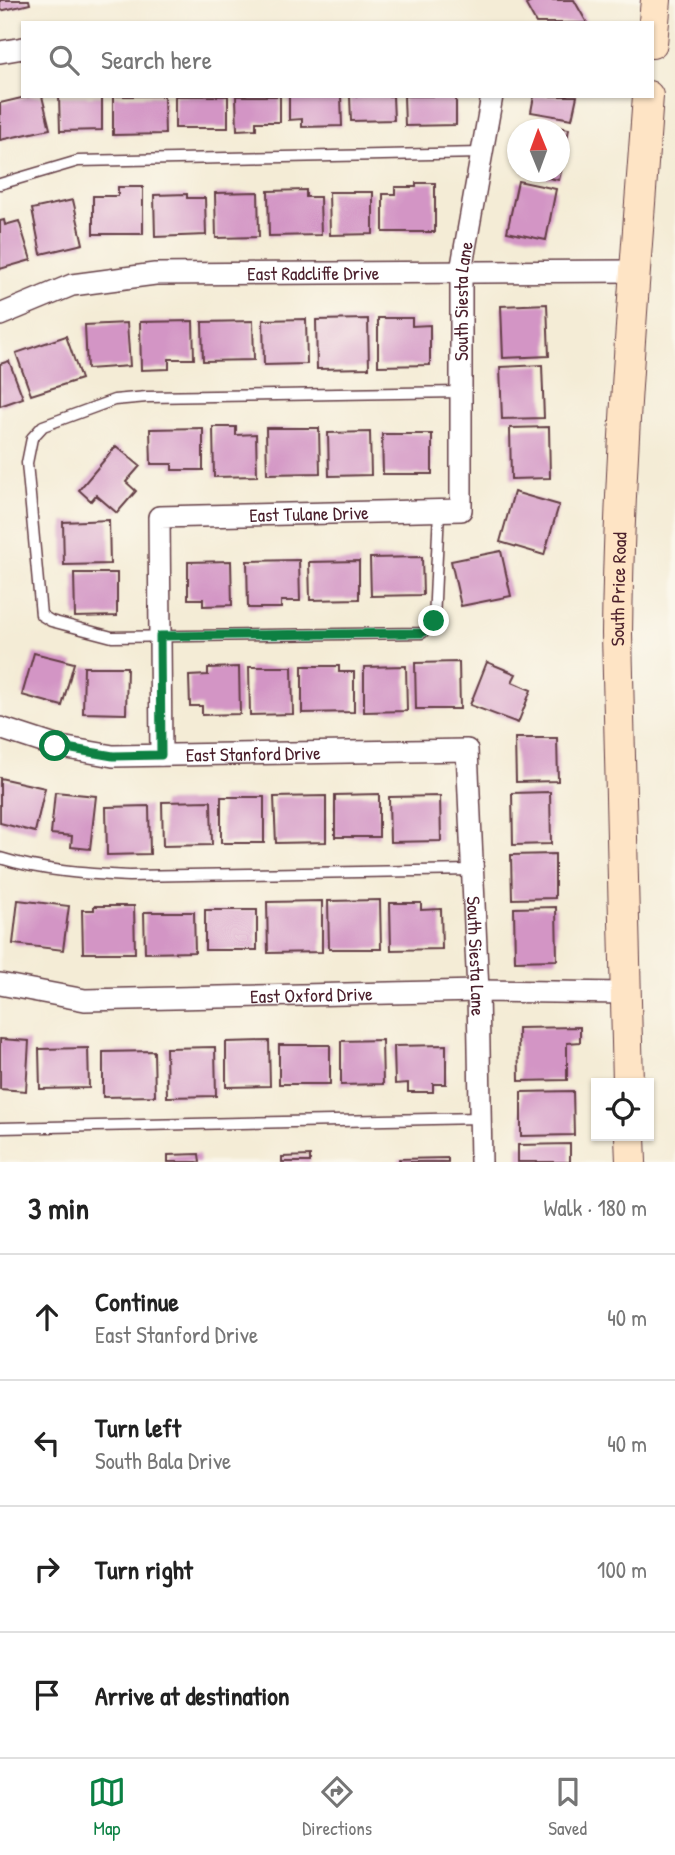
<!DOCTYPE html>
<html lang="en">
<head>
<meta charset="utf-8">
<style>
  :root { --surface:#fff; --page:#f6f6f6; --text:#222; --muted:#767676; --line:#e0e0e0; --accent:#0b8043 }
  body { margin:0; font-family:"Patrick Hand",sans-serif; background:var(--page); color:var(--text) }
  .controls { position:absolute; right:21px; bottom:21px; display:grid; overflow:hidden; border-radius:0px; box-shadow:0 2px 5px #0004 }
  .controls button { width:63px; height:63px; display:grid; place-items:center; padding:0; border:0; border-bottom:2px solid var(--line); background:var(--surface); color:var(--text); font:35px sans-serif }
  .compass { position:absolute; left:507px; top:119px; width:63px; height:63px; border-radius:50%; background:var(--surface); box-shadow:0 2px 5px #0004; rotate:359deg }
  .stop { position:absolute; width:21px; height:21px; margin:-16px; border:5px solid #0b8043; border-radius:50%; background:#fff }
  .stop.end { background:#0b8043; border-color:#fff; box-shadow:0 2px 7px #0008 }
  .list { margin:0; padding:0; list-style:none }
  h2 { display:flex; justify-content:space-between; align-items:center; height:91px; margin:0; padding:0 28px; font-size:30px }
  h2 small { font-size:23px; font-weight:400; color:var(--muted) }
  .list li { display:grid; grid-template-columns:46px 1fr auto; gap:21px; align-items:center; box-sizing:border-box; height:126px; padding:0 28px; border-top:2px solid var(--line) }
  .list b { display:block; font-size:26px; white-space:nowrap }
  .list p { margin:0; font-size:23px; white-space:nowrap; color:var(--muted) }
  .list em { font-size:23px; font-style:normal; color:var(--muted) }
  .icon { flex:none; width:38px; height:38px; fill:none; stroke:currentColor; stroke-width:2; stroke-linecap:round; stroke-linejoin:round }
  .map { position:relative; flex:none; width:675px; height:1162px; overflow:hidden }
  .search { position:absolute; background:var(--surface); box-shadow:0 2px 5px #0004; left:21px; right:21px; top:21px; height:77px; display:flex; align-items:center; gap:18px; box-sizing:border-box; padding:0 24px; border-radius:0px; color:var(--muted); font-size:26px }
  .sheet { height:595px; background:var(--surface) }
  nav { display:flex; justify-content:space-around; align-items:center; box-sizing:border-box; height:98px; border-top:2px solid var(--line); background:var(--surface); font-size:19px; color:var(--muted) }
  nav a { display:grid; justify-items:center; gap:4px }
  nav .on { color:var(--accent) }
  .map>svg:first-child { display:block }
</style>
</head>
<body>
<div class="map">
<svg width="675" height="1162" viewBox="0 0 675 1162">
  <rect width="100%" height="100%" fill="#fbf7ec"/>
  <filter id="ink" filterUnits="userSpaceOnUse"><feTurbulence type="fractalNoise" baseFrequency=".0143" numOctaves="2"/><feDisplacementMap in="SourceGraphic" scale="14" xChannelSelector="R" yChannelSelector="G"/><feConvolveMatrix kernelMatrix="1 2 1 2 8 2 1 2 1" color-interpolation-filters="sRGB"/></filter>
  <filter id="wash" filterUnits="userSpaceOnUse"><feTurbulence type="fractalNoise" baseFrequency=".00686" numOctaves="4" result="noise"/><feDisplacementMap in="SourceGraphic" scale="28" xChannelSelector="R" yChannelSelector="G"/><feGaussianBlur stdDeviation="1.57" result="paint"/><feColorMatrix in="noise" values="0 0 0 0 0 0 0 0 0 0 0 0 0 0 0 0 0 1.4 0 .05"/><feComposite in="paint" operator="in"/></filter>
  <g filter="url(#wash)">
    <rect width="100%" height="100%" fill="#f4ecd6"/>
    <g id="blocks">
      <path fill="#d395c5" d="M0,0H29L30,4L0,11Z
        M535,0H574L587,23H536L526,5Z
        M30,96H42L50,129L0,140V103Z
        M59,96H102V130L60,131Z
        M113,96H164L165,134L113,135Z
        M175,96H228V128H175Z
        M236,96H280V122H256V129L237,130Z
        M289,96H341L342,126L302,127V119L289,120Z
        M350,96H393L394,120L351,121Z
        M404,96H456V125L405,126Z
        M534,96H577L572,119L531,112Z
        M529,122L569,129L561,171L560,130H528Z
        M521,172H561L559,180Z
        M518,181L556,189L546,240L507,232Z
        M416,183H435V232H383V194H395V187H416Z
        M118,187H143V234H93V196H118Z
        M306,190V197H320L321,235L269,236L268,191Z
        M258,192L259,237L216,238L215,193Z
        M329,192H373V234L330,235Z
        M187,194V198H205L206,235L155,237L154,195Z
        M73,200L83,244L41,254L32,209Z
        M4,220L5,225L19,221L31,260L0,269V221Z
        M547,304L549,356L503,358L501,306Z
        M378,318H412V326L430,325V365L378,366Z
        M306,319L307,364L264,365L263,320Z
        M368,319L369,368L317,369L316,320Z
        M193,321L194,359H169V369L141,370L140,322Z
        M253,321L254,360L203,361L202,322Z
        M127,323L130,366L87,369L85,325Z
        M66,336L81,379L31,395L16,353Z
        M9,361L23,398L0,406V364Z
        M542,365L544,418L502,419L500,367Z
        M213,427H236V435L256,434L257,476L214,477Z
        M549,427L550,478L511,479L510,428Z
        M203,428V470H172V464H151L150,429Z
        M266,428H319L320,473L267,474Z
        M370,432L371,475L329,476L328,433Z
        M382,434H432V474H383Z
        M116,446L140,466L126,482L136,491L117,513L96,495L91,501L79,490Z
        M514,492L559,505L544,555L500,542Z
        M109,520L110,564L64,565L63,522Z
        M501,551L511,596L461,606L451,561Z
        M422,557L423,595L371,596L370,558Z
        M299,560L300,601H281V608H248L247,561Z
        M231,561L232,605L203,606V599H188V562Z
        M359,561V599L310,600L309,562Z
        M74,573H117V616L75,617Z
        M34,653L74,663L62,706L22,695Z
        M459,662L460,709H416L415,663Z
        M487,662L516,674L512,682L531,690L518,723L470,705Z
        M302,666H339V672H354V712L302,713Z
        M406,666L407,711L364,712V667Z
        M84,667H127L126,714L83,713Z
        M239,667L240,714L202,715V706H190L189,676L208,675V668Z
        M249,667H292L293,714L250,715Z
        M515,738H557L558,781L516,782Z
        M0,778L45,788L35,832L0,823Z
        M55,792L96,796L90,849L71,847L72,836L51,834Z
        M550,792L551,844L513,845L512,793Z
        M379,794V837H335V795Z
        M326,796V842L276,843L274,797Z
        M440,796L441,841L390,842L389,797Z
        M221,797H264V843H221Z
        M211,801L212,845L163,846L162,802Z
        M149,806L150,854L107,855L106,807Z
        M555,854V898L512,899L511,855Z
        M18,900L69,906L63,950L13,944Z
        M380,900L381,949H329L328,901Z
        M322,901V952L268,953L267,902Z
        M390,903H421V910L441,909L442,949L391,950Z
        M94,906H134L135,953H83L82,910H94Z
        M556,907L557,960L515,961L514,908Z
        M205,910H257V950H205Z
        M144,912H194L195,952L145,953Z
        M580,1027V1042L567,1043V1080L519,1081L518,1028Z
        M0,1039L29,1041L26,1091L0,1089Z
        M382,1040L383,1084L341,1085V1041Z
        M269,1041L270,1086L226,1087V1042Z
        M279,1045H330V1084H279Z
        M446,1045V1084H433V1092H408V1083L395,1084L394,1046Z
        M215,1047L216,1096L167,1097L166,1048Z
        M88,1048L89,1088L40,1089L39,1049Z
        M154,1051L155,1096L103,1097V1052Z
        M573,1091L574,1135L521,1136V1092Z
        M570,1144V1162H518V1145Z
        M199,1154L200,1162H168V1155Z
        M310,1156V1162H282V1157Z
        M448,1158V1162H399V1159Z"/>
    </g>
  </g>
  <g filter="url(#ink)">
    <use href="#blocks" fill-opacity="0" stroke="#643e45" stroke-width="2"/>
    <g fill="none" stroke-linecap="round" stroke-linejoin="round">
      <defs>
        <path id="service" d="M0,184L78,161L482,153
          M439,510L434,621L422,633L112,637L51,621L41,615L27,463L32,438L43,426L114,400L147,397L461,392
          M0,858C42,871 85,874 129,876L473,870
          M0,1128L480,1118"/>
        <g id="minor">
          <path d="M0,52L23,48"/>
          <path id="s1" d="M0,315L72,285L155,274L635,271"/>
          <path id="s2" d="M0,728L55,746L113,756L467,750L478,991L481,1162"/>
          <path id="s3" d="M161,755L159,517L461,510V271L492,96"/>
          <path id="s4" d="M0,984L85,1000L478,991L625,993"/>
        </g>
        <g id="secondary">
          <path d="M652,43L656,0"/>
          <path id="s5" d="M628,1083L617,634C619,454 635,275 648,96"/>
          <path d="M630,1136L631,1162"/>
        </g>
      </defs>
      <use href="#service" stroke="#643e45" stroke-width="13"/>
      <use href="#minor" stroke="#643e45" stroke-width="24"/>
      <use href="#secondary" stroke="#643e45" stroke-width="32"/>
      <use href="#service" stroke="#fff" stroke-width="10"/>
      <use href="#minor" stroke="#fff" stroke-width="21"/>
      <use href="#secondary" stroke="#fee4c5" stroke-width="30"/>
    </g>
  </g>
  <g fill="none" stroke-linecap="round" stroke-linejoin="round" filter="url(#ink)">
    <path stroke="#0b8043" stroke-width="9" d="M55,746L113,756L161,755L160,636L422,633L434,621"/>
  </g>
  <g text-anchor="middle" dominant-baseline="central" stroke-width="5" stroke-linejoin="round" paint-order="stroke">
    <g font-size="19" fill="#4a1f2b" stroke="#fbf7ec">
      <text stroke="none"><textPath href="#s1" startOffset="320">East Radcliffe Drive</textPath></text>
      <text stroke="none"><textPath href="#s3" startOffset="749">South Siesta Lane</textPath></text>
      <text stroke="none"><textPath href="#s3" startOffset="388">East Tulane Drive</textPath></text>
      <text stroke="none"><textPath href="#s5" startOffset="494">South Price Road</textPath></text>
      <text stroke="none"><textPath href="#s2" startOffset="257">East Stanford Drive</textPath></text>
      <text stroke="none"><textPath href="#s2" startOffset="677">South Siesta Lane</textPath></text>
      <text stroke="none"><textPath href="#s4" startOffset="313">East Oxford Drive</textPath></text>
    </g>
  </g>
</svg>
<div class="controls">
<button><svg class="icon" aria-label="locate" viewBox="0 0 24 24"><circle cx="12" cy="12" r="6"/><path d="M12 2v4M12 18v4M2 12h4M18 12h4"/></svg></button>
</div>
<svg class="compass" viewBox="-18 -18 36 36"><path d="M0-13l5 13h-10z" fill="#e53935"/><path d="M0 13l5-13h-10z" fill="#767676"/></svg>
<div class="stop" style="left:55px;top:746px"></div>
<div class="stop end" style="left:434px;top:621px"></div>
<div class="search"><svg class="icon" aria-label="search" viewBox="0 0 24 24"><circle cx="10" cy="10" r="6"/><path d="M15 15l6 6"/></svg>Search here</div>
</div>
<section class="sheet">
<h2>3 min<small>Walk · 180 m</small></h2>
<ul class="list">
<li><svg class="icon" aria-label="ahead" viewBox="0 0 24 24"><path d="M12 20V5M6 11l6-6 6 6"/></svg><div><b>Continue</b><p>East Stanford Drive</p></div><em>40 m</em></li>
<li><svg class="icon" aria-label="left" viewBox="0 0 24 24"><path d="M17 20v-9H6M10 6l-5 5 5 5"/></svg><div><b>Turn left</b><p>South Bala Drive</p></div><em>40 m</em></li>
<li><svg class="icon" aria-label="right" viewBox="0 0 24 24"><path d="M7 20v-9h11M14 6l5 5-5 5"/></svg><div><b>Turn right</b></div><em>100 m</em></li>
<li><svg class="icon" aria-label="arrive" viewBox="0 0 24 24"><path d="M6 21V4h12l-3 4 3 4H6"/></svg><div><b>Arrive at destination</b></div></li>
</ul>
</section>
<nav>
<a class="on"><svg class="icon" aria-label="map" viewBox="0 0 24 24"><path d="M3 6l6-2 6 2 6-2v14l-6 2-6-2-6 2zM9 4v14M15 6v14"/></svg>Map</a>
<a><svg class="icon" aria-label="directions" viewBox="0 0 24 24"><path d="M12 3l9 9-9 9-9-9zM9 14v-3h6M13 9l2 2-2 2"/></svg>Directions</a>
<a><svg class="icon" aria-label="saved" viewBox="0 0 24 24"><path d="M7 4h10v16l-5-4-5 4z"/></svg>Saved</a>
</nav>
</body>
</html>
